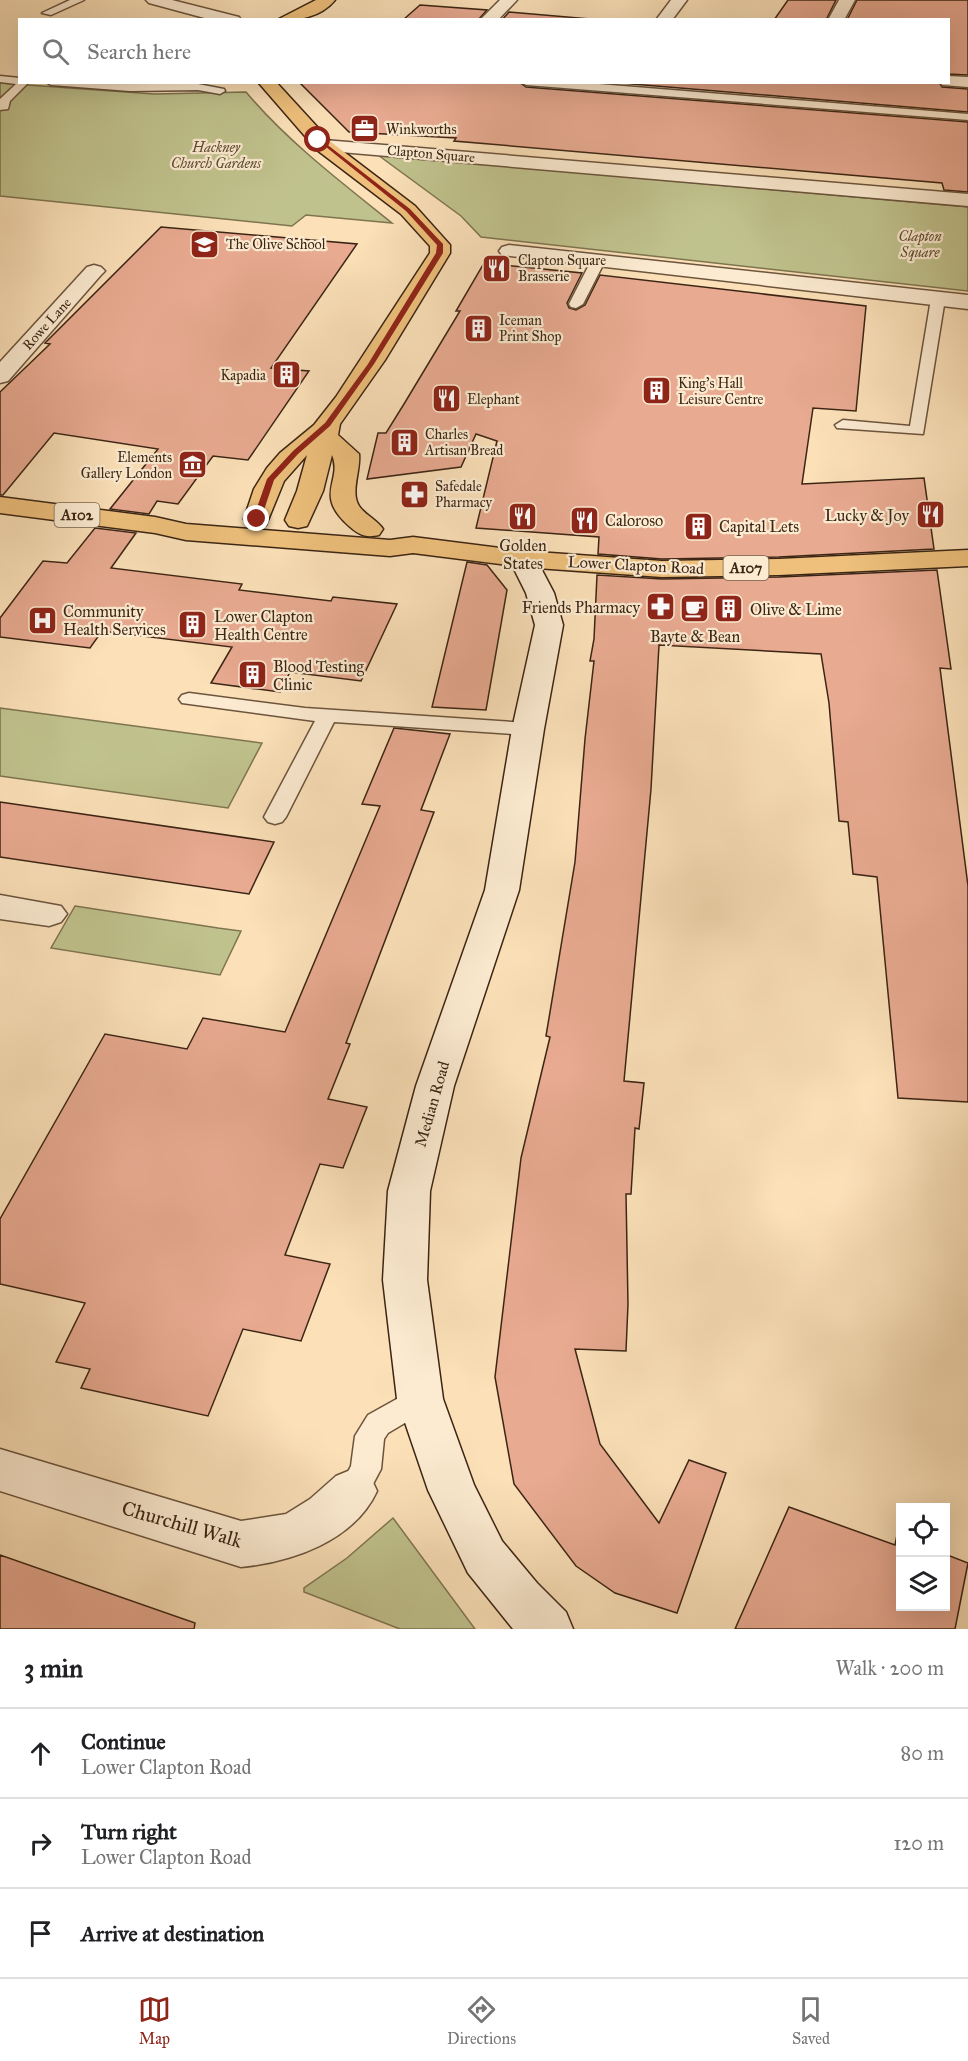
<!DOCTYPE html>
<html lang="en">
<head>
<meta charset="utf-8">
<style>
  :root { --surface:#fff; --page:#f6f6f6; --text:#202124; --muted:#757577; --line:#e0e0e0; --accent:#8f2418 }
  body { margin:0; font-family:"IM FELL Great Primer",serif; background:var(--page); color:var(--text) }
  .controls { position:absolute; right:18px; bottom:18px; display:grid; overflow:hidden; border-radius:0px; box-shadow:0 6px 24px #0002 }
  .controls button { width:54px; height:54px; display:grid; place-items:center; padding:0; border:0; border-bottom:2px solid var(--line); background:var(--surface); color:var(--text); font:30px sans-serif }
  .stop { position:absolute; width:18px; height:18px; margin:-14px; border:4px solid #8f2418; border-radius:50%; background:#fff }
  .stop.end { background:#8f2418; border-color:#fff; box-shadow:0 2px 6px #0008 }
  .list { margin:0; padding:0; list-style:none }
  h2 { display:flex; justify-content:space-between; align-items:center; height:78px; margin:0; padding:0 24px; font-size:26px }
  h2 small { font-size:20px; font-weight:400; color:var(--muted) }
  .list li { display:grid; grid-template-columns:39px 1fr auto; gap:18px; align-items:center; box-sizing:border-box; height:90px; padding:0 24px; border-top:2px solid var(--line) }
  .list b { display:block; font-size:22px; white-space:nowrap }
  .list p { margin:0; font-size:20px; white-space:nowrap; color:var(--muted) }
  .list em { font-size:20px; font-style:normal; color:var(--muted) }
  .icon { flex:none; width:33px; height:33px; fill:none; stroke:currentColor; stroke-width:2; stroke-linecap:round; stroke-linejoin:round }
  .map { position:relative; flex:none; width:968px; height:1629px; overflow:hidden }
  .search { position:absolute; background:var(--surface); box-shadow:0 6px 24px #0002; left:18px; right:18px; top:18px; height:66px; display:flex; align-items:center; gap:15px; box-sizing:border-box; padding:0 21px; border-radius:0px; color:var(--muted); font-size:22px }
  .sheet { height:348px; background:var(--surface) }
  nav { display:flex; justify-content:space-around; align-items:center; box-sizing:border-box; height:84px; border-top:2px solid var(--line); background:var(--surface); font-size:16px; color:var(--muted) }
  nav a { display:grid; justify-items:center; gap:3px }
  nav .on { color:var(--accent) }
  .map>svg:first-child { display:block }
</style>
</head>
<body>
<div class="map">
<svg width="968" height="1629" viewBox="0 0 968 1629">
  <rect width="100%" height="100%" fill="#fbe0b8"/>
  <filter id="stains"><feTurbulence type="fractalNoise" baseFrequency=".00333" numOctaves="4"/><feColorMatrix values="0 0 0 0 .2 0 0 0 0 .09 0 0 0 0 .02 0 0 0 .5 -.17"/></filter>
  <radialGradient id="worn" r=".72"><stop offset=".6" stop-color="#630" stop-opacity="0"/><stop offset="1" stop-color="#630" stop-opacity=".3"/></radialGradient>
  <path fill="#c0c28d" stroke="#7e7450" stroke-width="1.5" d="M0,83L154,94L246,92C288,142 341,182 392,223L306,215L292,226L0,196Z
    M378,155L968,207V291L481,237L461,216Z
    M0,708L262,743L228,808L0,776Z
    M75,906L218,928L241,931L220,975L51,948Z
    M393,1518L475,1629H400L304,1592V1588L347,1558Z"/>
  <path fill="#e8aa91" stroke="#3c2514" stroke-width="1.5" d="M788,0H836L826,20H774Z
    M857,0H968V75L948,74V20H847Z
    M420,5L487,10L478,20H403Z
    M509,12L602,20H502Z
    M299,82H519L526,87L968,122V192L944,190L942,183L454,141L456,138L349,132Z
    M608,82H939L942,87L968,89V112Z
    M161,227L357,244L271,368L309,371L248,460L213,456L178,504L157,501L149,514L110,509L158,449L54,433L3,495H0V392L50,344L45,343Z
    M484,263L582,273L567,303L569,308L576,310L585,305L600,275L866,306L856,411L813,408L802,484L924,478L934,549L779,557L662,559L598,554L599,537L476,528L497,441L476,434L461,467L367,479L378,433H386L404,404L460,311H456Z
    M95,528L136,533L111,568L242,584L239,590L331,601L333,597L397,604L361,681L290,672L280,692L211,683L232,647L102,631L90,648L0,637V618L43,561L67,563Z
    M467,562L487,565L507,590L486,710L432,707Z
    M937,570L951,669L940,668L968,886V1102L898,1098L877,877L853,874L848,822L839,821L829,703L821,654L659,645L651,789L624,1081L644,1083L639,1129L635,1128L631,1194H626L628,1304L626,1351L575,1349L600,1444L659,1523L689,1460L726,1473L677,1613L615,1593L576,1566L514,1484L495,1377L521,1158L550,1037L546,1036L575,862L585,739L594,661H590L594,639L597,575L662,579L779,577Z
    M394,728L450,734L421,810L434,812L346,1043L350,1044L328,1099L367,1107L343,1168L320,1164L285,1255L330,1264L301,1341L243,1329L208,1416L81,1388L90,1369L56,1362L85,1303L0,1284V1219L105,1034L187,1049L203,1018L285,1032L380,806L362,804Z
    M0,802L274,842L249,894L0,857Z
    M789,1507L895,1545L897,1535L900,1537V1606H945V1554L968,1563L955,1629H735Z
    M0,1555L195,1623L194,1629H0Z"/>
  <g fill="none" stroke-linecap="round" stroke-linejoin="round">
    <defs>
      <path id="lane" d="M70,0H84L51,15L42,13Z
        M0,76L20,78V82H29L10,101L8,109L0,110V99L16,84L0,82Z
        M46,82L198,84L224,89L225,91L220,94L198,90L130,91L51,85Z
        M521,82H574L968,114V120L526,85Z
        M598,257L605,261L583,304L576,308L571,307L569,304L591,261Z
        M938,295L945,299L923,434L837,428L835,425L843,420L910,426L931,299Z
        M189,693L305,708L528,723L535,725L538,729L535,733L528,735L334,722L286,817L282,822L275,824L268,822L264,817L315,721L182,703L179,699L182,695Z
        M420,1386L430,1390L435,1399L430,1408L388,1433L384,1439L381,1469L364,1501L353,1505L342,1501L338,1491L351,1466L355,1436L368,1415Z"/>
      <path id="street" d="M146,0H172L239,17L241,20H212L149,3Z
        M500,0H517L498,20H480Z
        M671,0H687L672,20H656Z
        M839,0H855L844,20H828Z
        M948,76L968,77V87L942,85L941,82H948Z
        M324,140L968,194V206L317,150L315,146L317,142Z
        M509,245L968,295V309L502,255L499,251L502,247Z
        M94,265L101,267L105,271L101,275L8,381L0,383V362L87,267Z
        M0,895L61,906L67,914L61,922L49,926L0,919Z
        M0,1449L241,1521L286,1514L310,1499L336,1476L353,1469L370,1476L377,1491C354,1541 292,1562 241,1567L0,1491Z"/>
      <path id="secondary" d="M523,551L533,553L554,593L563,625L544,729L519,890L454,1086L430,1191L427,1280L443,1399L474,1485L502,1541L537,1583L566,1612L573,1629H513L468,1573L428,1490L397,1399L383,1280L388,1191L416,1086L485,890L512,729L535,625L526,593L509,559L513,553Z"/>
      <path id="primary" d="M316,0H335C320,18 299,20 277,20Z
        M258,82H276L331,142L415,206L450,245V253L385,360L340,424L338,435L359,454C361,470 350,492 359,506C365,515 377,520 383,529L379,535C366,538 359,535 349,526C313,494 343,481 332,455L323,491L307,526L298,528L289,526L285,520L297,491L307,455L284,481L266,525L257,527L248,525L244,519L254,489L267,468L280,453L314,425L336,397L430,253V246L401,214L317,150Z"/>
      <path id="highway" d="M0,497L155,517L186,524L390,540L413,537L523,551L662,561L779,559L968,550V566L779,575L662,577L523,567L413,553L390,556L186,540L155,533L0,513Z"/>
    </defs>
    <use href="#lane" stroke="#6c543d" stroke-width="3"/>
    <use href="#street" stroke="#6c543d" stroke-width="3"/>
    <use href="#secondary" stroke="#3c2514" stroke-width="3"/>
    <use href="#primary" stroke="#3c2514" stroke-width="3"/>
    <use href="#highway" stroke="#3c2514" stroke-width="3"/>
    <use href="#lane" fill="#fcebd1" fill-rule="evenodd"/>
    <use href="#street" fill="#fcebd1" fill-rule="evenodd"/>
    <use href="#secondary" fill="#fcebd1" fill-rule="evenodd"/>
    <use href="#primary" fill="#eec07c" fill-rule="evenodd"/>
    <use href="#highway" fill="#eec07c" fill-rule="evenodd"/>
  </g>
  <path fill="#8f2418" d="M316,139H320L410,209L443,244V253L374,364L330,426L298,454L274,480L261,519L257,522L253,519L267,479L293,451L325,423L368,364L436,253L437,245L406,211Z"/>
  <defs>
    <symbol id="office-square" viewBox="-11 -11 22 22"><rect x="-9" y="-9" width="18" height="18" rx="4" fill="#8f2418" stroke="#fcebd1"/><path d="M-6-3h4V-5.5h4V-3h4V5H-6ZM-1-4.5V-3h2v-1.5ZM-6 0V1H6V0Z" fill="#fff"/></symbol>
    <symbol id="school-square" viewBox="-11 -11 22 22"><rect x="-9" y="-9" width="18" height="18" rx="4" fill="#8f2418" stroke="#fcebd1"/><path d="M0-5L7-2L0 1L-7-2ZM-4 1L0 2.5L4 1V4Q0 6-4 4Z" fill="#fff"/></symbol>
    <symbol id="restaurant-square" viewBox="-11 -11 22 22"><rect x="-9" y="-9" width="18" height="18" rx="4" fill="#8f2418" stroke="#fcebd1"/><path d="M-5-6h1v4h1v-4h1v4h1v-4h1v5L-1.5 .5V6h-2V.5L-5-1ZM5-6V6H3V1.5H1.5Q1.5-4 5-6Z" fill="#fff"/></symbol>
    <symbol id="building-square" viewBox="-11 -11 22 22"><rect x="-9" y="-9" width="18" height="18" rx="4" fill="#8f2418" stroke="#fcebd1"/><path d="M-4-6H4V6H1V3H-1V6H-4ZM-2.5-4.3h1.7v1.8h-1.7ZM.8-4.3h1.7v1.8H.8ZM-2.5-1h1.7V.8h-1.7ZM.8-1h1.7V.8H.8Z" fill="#fff"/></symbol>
    <symbol id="museum-square" viewBox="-11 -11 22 22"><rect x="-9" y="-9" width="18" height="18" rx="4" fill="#8f2418" stroke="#fcebd1"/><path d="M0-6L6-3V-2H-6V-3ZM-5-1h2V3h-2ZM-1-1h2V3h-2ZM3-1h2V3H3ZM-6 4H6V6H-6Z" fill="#fff"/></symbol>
    <symbol id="pharmacy-square" viewBox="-11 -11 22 22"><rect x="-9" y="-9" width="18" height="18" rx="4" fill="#8f2418" stroke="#fcebd1"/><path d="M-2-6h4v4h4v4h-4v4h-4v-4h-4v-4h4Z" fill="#fff"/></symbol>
    <symbol id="cafe-square" viewBox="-11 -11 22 22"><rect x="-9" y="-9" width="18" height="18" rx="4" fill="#8f2418" stroke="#fcebd1"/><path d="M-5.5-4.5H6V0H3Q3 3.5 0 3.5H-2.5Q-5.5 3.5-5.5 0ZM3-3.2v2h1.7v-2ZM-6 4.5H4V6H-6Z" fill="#fff"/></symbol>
    <symbol id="hospital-square" viewBox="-11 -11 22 22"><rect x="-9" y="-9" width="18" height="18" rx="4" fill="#8f2418" stroke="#fcebd1"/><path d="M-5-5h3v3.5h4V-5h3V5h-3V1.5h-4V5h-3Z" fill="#fff"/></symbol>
  </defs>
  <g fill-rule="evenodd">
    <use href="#office-square" x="348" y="112" width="33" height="33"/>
    <use href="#school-square" x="188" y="228" width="33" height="33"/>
    <use href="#restaurant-square" x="480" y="252" width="33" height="33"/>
    <use href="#building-square" x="462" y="312" width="33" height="33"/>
    <use href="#building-square" x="270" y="358" width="33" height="33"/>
    <use href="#building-square" x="640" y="374" width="33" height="33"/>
    <use href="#restaurant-square" x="430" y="382" width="33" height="33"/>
    <use href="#building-square" x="388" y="426" width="33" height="33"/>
    <use href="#museum-square" x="176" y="448" width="33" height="33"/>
    <use href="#pharmacy-square" x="398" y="478" width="33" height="33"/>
    <use href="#restaurant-square" x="914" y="498" width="33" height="33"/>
    <use href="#restaurant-square" x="506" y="500" width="33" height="33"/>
    <use href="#restaurant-square" x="568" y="504" width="33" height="33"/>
    <use href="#building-square" x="682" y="510" width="33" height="33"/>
    <use href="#pharmacy-square" x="644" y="590" width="33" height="33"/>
    <use href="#cafe-square" x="678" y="592" width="33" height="33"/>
    <use href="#building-square" x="712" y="592" width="33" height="33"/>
    <use href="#hospital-square" x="26" y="604" width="33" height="33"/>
    <use href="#building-square" x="176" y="608" width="33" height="33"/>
    <use href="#building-square" x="236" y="658" width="33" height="33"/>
  </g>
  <g text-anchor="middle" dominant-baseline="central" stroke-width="4.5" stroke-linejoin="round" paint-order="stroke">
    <g font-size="14" fill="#3c2514" stroke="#fcebd1" text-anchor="start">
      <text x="386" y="129">Winkworths</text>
      <text x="226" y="244">The Olive School</text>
      <text x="518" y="260">Clapton Square<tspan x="518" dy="16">Brasserie</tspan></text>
      <text x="499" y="320">Iceman<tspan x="499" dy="16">Print Shop</tspan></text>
      <text x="266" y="375" text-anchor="end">Kapadia</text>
      <text x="678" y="383">King's Hall<tspan x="678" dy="16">Leisure Centre</tspan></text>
      <text x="467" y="399">Elephant</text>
      <text x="425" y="434">Charles<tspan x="425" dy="16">Artisan Bread</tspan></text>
      <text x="172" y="457" text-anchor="end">Elements<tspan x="172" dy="16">Gallery London</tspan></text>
      <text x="435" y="486">Safedale<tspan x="435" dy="16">Pharmacy</tspan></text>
    </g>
    <g font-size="14" font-style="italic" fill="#5d4c32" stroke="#fcebd1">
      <text x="216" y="147">Hackney<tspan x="216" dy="16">Church Gardens</tspan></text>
      <text x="920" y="236">Clapton<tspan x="920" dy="16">Square</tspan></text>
    </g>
    <g font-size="14" fill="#3c2514" stroke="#fcebd1">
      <text transform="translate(431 154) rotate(5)">Clapton Square</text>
      <text transform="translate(47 324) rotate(-48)">Rowe Lane</text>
    </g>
    <g fill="#fcebd1" stroke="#76604d" stroke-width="1.5">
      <rect x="54.5" y="503" width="45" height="24" rx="4.5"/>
      <rect x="723.5" y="556" width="45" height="24" rx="4.5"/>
    </g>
    <g font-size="15" font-weight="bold" fill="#3c2514">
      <text x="77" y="515">A102</text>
      <text x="746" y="568">A107</text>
    </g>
    <g font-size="16" fill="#3c2514" stroke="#fcebd1" text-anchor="start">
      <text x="909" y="515" text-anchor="end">Lucky &amp; Joy</text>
      <text x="605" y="520">Caloroso</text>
      <text x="719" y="526">Capital Lets</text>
      <text x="523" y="545" text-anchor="middle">Golden<tspan x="523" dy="18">States</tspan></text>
      <text x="640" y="607" text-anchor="end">Friends Pharmacy</text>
      <text x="750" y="609">Olive &amp; Lime</text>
      <text x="63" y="611">Community<tspan x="63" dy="18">Health Services</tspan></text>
      <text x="214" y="616">Lower Clapton<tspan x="214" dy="18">Health Centre</tspan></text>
      <text x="695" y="636" text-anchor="middle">Bayte &amp; Bean</text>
      <text x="273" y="666">Blood Testing<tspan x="273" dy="18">Clinic</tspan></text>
    </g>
    <g font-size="16" fill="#3c2514" stroke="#fcebd1">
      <text transform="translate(636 565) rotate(3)">Lower Clapton Road</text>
      <text transform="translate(432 1104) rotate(-74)">Median Road</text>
    </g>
    <g font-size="20" fill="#3c2514" stroke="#fcebd1">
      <text transform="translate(182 1524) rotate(16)">Churchill Walk</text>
    </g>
  </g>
  <rect width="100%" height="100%" filter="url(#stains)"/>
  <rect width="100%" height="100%" fill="url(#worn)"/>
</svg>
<div class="controls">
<button><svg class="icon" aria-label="locate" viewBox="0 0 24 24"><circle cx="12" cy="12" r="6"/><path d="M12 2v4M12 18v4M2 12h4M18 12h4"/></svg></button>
<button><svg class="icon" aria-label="layers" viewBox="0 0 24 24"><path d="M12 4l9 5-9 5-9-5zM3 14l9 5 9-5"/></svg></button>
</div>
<div class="stop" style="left:318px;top:140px"></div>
<div class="stop end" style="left:257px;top:519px"></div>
<div class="search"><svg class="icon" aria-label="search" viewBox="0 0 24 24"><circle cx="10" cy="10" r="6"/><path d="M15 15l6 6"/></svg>Search here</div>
</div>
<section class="sheet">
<h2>3 min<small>Walk · 200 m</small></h2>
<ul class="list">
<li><svg class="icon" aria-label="ahead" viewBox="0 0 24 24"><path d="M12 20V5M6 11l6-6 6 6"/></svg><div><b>Continue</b><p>Lower Clapton Road</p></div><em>80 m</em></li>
<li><svg class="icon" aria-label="right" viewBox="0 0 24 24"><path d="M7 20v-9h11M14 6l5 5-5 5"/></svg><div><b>Turn right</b><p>Lower Clapton Road</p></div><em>120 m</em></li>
<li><svg class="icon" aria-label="arrive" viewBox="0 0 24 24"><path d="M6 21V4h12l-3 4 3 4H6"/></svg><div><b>Arrive at destination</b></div></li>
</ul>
</section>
<nav>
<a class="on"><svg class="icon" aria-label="map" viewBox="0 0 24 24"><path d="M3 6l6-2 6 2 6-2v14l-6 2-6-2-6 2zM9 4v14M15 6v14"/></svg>Map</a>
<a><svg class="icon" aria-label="directions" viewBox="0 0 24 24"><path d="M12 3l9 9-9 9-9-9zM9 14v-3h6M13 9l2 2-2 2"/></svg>Directions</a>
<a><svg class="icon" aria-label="saved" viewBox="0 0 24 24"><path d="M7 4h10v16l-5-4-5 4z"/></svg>Saved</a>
</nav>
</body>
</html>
